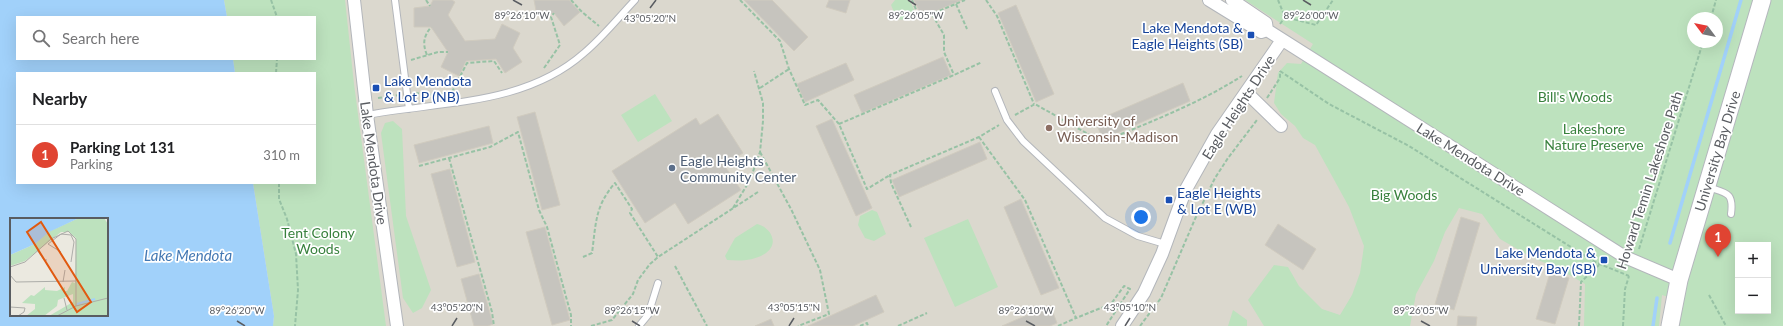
<!DOCTYPE html>
<html lang="en">
<head>
<meta charset="utf-8">
<style>
  :root { --surface:#fff; --page:#f6f6f6; --text:#202124; --muted:#757577; --line:#e0e0e0; --accent:#e04432 }
  body { margin:0; font-family:Lato,sans-serif; background:var(--page); color:var(--text) }
  .controls { position:absolute; right:12px; bottom:12px; display:grid; overflow:hidden; border-radius:0px; box-shadow:0 4px 16px #0002 }
  .controls button { width:36px; height:36px; display:grid; place-items:center; padding:0; border:0; border-bottom:1px solid var(--line); background:var(--surface); color:var(--text); font:20px sans-serif }
  .compass { position:absolute; left:1687px; top:12px; width:36px; height:36px; border-radius:50%; background:var(--surface); box-shadow:0 4px 16px #0002; rotate:302deg }
  .you { position:absolute; left:1141px; top:217px; width:14px; height:14px; margin:-10px; border:3px solid #fff; border-radius:50%; background:#1a73e8; box-shadow:0 0 0 6px #1a73e833 }
  .badge { display:grid; place-items:center; width:26px; height:26px; border-radius:50%; background:var(--accent); color:#fff; font-size:13px; font-weight:700 }
  .pin { position:absolute; translate:-50% -33px; filter:drop-shadow(0 1px 2px #0008) }
  .pin::after { content:''; position:absolute; top:21px; width:14px; height:12px; background:inherit; clip-path:polygon(0 0,100% 0,50% 100%) }
  .list { margin:0; padding:0; list-style:none }
  h2 { display:flex; justify-content:space-between; align-items:center; height:52px; margin:0; padding:0 16px; font-size:17px }
  h2 small { font-size:13px; font-weight:400; color:var(--muted) }
  .list li { display:grid; grid-template-columns:26px 1fr auto; gap:12px; align-items:center; box-sizing:border-box; height:60px; padding:0 16px; border-top:1px solid var(--line) }
  .list b { display:block; font-size:15px; white-space:nowrap }
  .list p { margin:0; font-size:13px; white-space:nowrap; color:var(--muted) }
  .list em { font-size:13px; font-style:normal; color:var(--muted) }
  .icon { flex:none; width:22px; height:22px; fill:none; stroke:currentColor; stroke-width:2; stroke-linecap:round; stroke-linejoin:round }
  .map { position:relative; flex:none; width:1783px; height:326px; overflow:hidden }
  .search { position:absolute; background:var(--surface); box-shadow:0 4px 16px #0002; left:16px; top:16px; width:300px; height:44px; display:flex; align-items:center; gap:10px; box-sizing:border-box; padding:0 14px; border-radius:0px; color:var(--muted); font-size:15px }
  .panel { position:absolute; background:var(--surface); box-shadow:0 4px 16px #0002; left:16px; top:72px; width:300px; height:112px; border-radius:0px }
  .map>svg:first-child { display:block }
</style>
</head>
<body>
<div class="map">
<svg width="1783" height="326" viewBox="0 0 1783 326">
  <rect width="100%" height="100%" fill="#ebe9e0"/>
  <path fill="#dbd8ce" fill-rule="evenodd" d="M224,0H1783V326H273L274,316L253,183H315V73H235L233,59H315V17H227ZM1693,18H1717V42H1693ZM1738,245H1768V311H1738Z"/>
  <path fill="#bde2be" fill-rule="evenodd" d="M224,0H345L354,84L386,326H273L274,316L253,183H315V73H235L233,59H315V17H227Z
    M895,0H910L916,15L905,20L897,19L891,5Z
    M1245,0H1783V326H1679L1684,302L1662,295L1659,326H1584L1585,284L1559,269L1531,257L1500,239L1482,214L1459,208L1445,232L1434,261L1416,294L1410,326H1264L1248,300L1274,265L1288,267L1299,286L1322,309L1340,315L1352,295L1360,273L1364,246L1349,207L1315,145L1303,138L1295,126L1281,114L1274,103L1278,73L1287,63L1301,64L1313,44ZM1693,18H1717V42H1693ZM1738,245H1768V311H1738Z
    M655,94L672,121L638,142L621,115Z
    M393,121L402,129L406,216L431,290L422,308L413,313L403,298L381,133L385,123Z
    M872,210L877,212L886,234L874,241L865,238L858,225L860,216Z
    M968,219L998,287L955,307L924,238Z
    M757,224C770,227 780,243 766,253C754,261 741,261 727,260L725,256L735,238Z
    M1233,310L1247,320V326H1228Z"/>
  <path fill="#a1d1fa" fill-rule="evenodd" d="M0,0H224L227,17H17V59H233L235,73H17V183H253L274,316L273,326H0ZM11,219H107V315H11Z"/>
  <g fill="none" stroke-linecap="round" stroke-linejoin="round">
    <path stroke="#a1d1fa" stroke-width="3.5" d="M1670,243L1741,0
      M1653,326L1657,298"/>
  </g>
  <path fill="#c6c4be" stroke="#d0cbbf" d="M433,0H452L455,2L448,15L465,41L495,39L502,24L520,33L513,48L522,62L505,73L496,59L466,61L459,76L441,67L448,52L431,27H414V8L430,6Z
    M534,0H569L580,12L564,26L554,13L537,16Z
    M744,0H772L808,37L794,51Z
    M829,0H850L846,13L826,7Z
    M914,0H962L922,17Z
    M1016,5L1054,94L1036,102L998,13Z
    M943,57L951,75L862,113L854,95Z
    M846,63L854,80L805,102L797,84Z
    M1183,83L1190,101L1103,139L1095,121Z
    M535,112L560,205L542,210L517,117Z
    M718,114L743,153L724,165L741,190L688,224L675,203L645,223L612,171L696,118L700,125Z
    M832,119L872,208L856,216L816,126Z
    M489,126L493,143L419,163L414,145Z
    M980,142L987,159L899,197L892,180Z
    M450,169L475,262L457,267L431,174Z
    M1021,199L1059,288L1041,295L1004,207Z
    M1461,217L1480,223L1454,310L1435,304Z
    M1278,224L1316,249L1303,270L1265,245Z
    M545,227L570,320L552,325L526,232Z
    M1550,273L1569,278L1555,324L1536,319Z
    M479,274L493,324L488,326H474L461,279Z
    M876,295L884,312L853,326H808Z
    M1050,305L1057,323L1050,326H1002Z
    M1458,316L1477,317L1476,326H1457Z
    M771,319L774,326H755Z"/>
  <g fill="none" stroke-linecap="round" stroke-linejoin="round">
    <defs>
      <path id="lane" d="M395,0L409,109
        M995,91L1007,120L1023,141L1105,218L1138,236L1165,244
        M367,115C441,101 524,106 584,53C603,37 618,18 635,0
        M1708,187C1726,193 1734,192 1731,214
        M639,326L648,315L658,283"/>
      <path id="street" d="M354,0L367,115L397,326
        M1209,0L1261,32L1267,30L1625,257L1679,280
        M1232,0L1266,23L1267,30
        M1246,92L1281,126
        M1122,326L1144,293L1162,254L1185,191L1217,134L1282,40"/>
      <path id="secondary" d="M1670,326L1679,280L1762,0"/>
    </defs>
    <use href="#lane" stroke="#b3b6bb" stroke-width="8"/>
    <use href="#street" stroke="#b3b6bb" stroke-width="14"/>
    <use href="#secondary" stroke="#b4b7bd" stroke-width="19"/>
    <path stroke="#97c2a5" stroke-width="2" stroke-dasharray="4 2" stroke-linecap="butt" d="M271,0L277,17
      M426,0L430,6
      M571,0L582,12L599,26
      M740,0L780,41L789,69L805,105L818,100L839,124L867,189L890,175
      M912,0L920,19L965,0
      M986,0L997,16L1034,104
      M1278,0L1285,17
      M956,4L967,29
      M932,14L944,35V52L954,75
      M1711,18L1716,0
      M1280,24L1285,17L1316,25L1333,0
      M427,55C422,43 424,36 431,27
      M411,60L438,52H448
      M544,68L560,45L551,17L554,13
      M1280,71L1329,104L1409,146L1595,262L1629,276
      M276,73L277,59
      M760,88L789,69
      M452,92L467,63L494,61L502,73
      M415,93L434,95L455,92
      M378,98L399,95
      M1267,98L1280,78V71
      M1015,115L1035,104L1102,142C1150,122 1198,104 1242,76
      M839,124L954,75L982,62
      M979,137L1025,200L1076,318L1111,304L1124,286L1130,289L1106,326
      M760,152L791,209L820,270L829,314L798,326
      M449,158L492,312L494,326
      M419,166L490,147L518,132L539,210L547,227L571,315V326
      M279,183V199L287,219L296,254L298,290L295,326
      M733,208L750,180L760,152L763,121V103L754,71
      M911,227L891,183L890,175L979,137L999,125
      M1639,249L1703,42
      M583,257L592,253C596,223 595,206 615,183L632,209L630,213L658,257
      M675,266L707,326
      M1709,295L1726,326
      M591,326L612,320L633,294L638,280L650,264L658,257L758,192
      M860,326L867,323L868,326
      M898,326L927,313
      M1058,326L1076,318
      M1140,326L1161,298L1195,219L1215,178L1228,158L1257,120
      M1579,326L1581,282L1599,265
      M1623,326L1625,289L1629,276"/>
    <use href="#lane" stroke="#fff" stroke-width="6"/>
    <use href="#street" stroke="#fff" stroke-width="12"/>
    <use href="#secondary" stroke="#fff" stroke-width="17"/>
  </g>
  <path fill="none" stroke="#595c61" stroke-width="1.5" d="M513,0L522,5M908,0L916,5M1303,0L1311,5M650,8L656,0M237,321L245,326M632,321L640,326M1026,321L1035,326M1421,321L1430,326M452,326L457,318M789,326L794,318M1125,326L1130,318"/>
  <g fill="#1a4fb4" stroke="#fff" stroke-width="1.5">
    <rect x="1247" y="31" width="8" height="8" rx="2"/>
    <rect x="372" y="84" width="8" height="8" rx="2"/>
    <rect x="1165" y="196" width="8" height="8" rx="2"/>
    <rect x="1600" y="256" width="8" height="8" rx="2"/>
  </g>
  <circle fill="#8d6e63" stroke="#fff" stroke-width="1.5" cx="1049" cy="128" r="4"/>
  <circle fill="#5c6f8a" stroke="#fff" stroke-width="1.5" cx="672" cy="168" r="4"/>
  <g text-anchor="middle" dominant-baseline="central" stroke-width="3.5" stroke-linejoin="round" paint-order="stroke">
    <g font-size="14" fill="#164399" stroke="#fff" text-anchor="end">
      <text x="1243" y="27">Lake Mendota &amp;<tspan x="1243" dy="16">Eagle Heights (SB)</tspan></text>
      <text x="384" y="80" text-anchor="start">Lake Mendota<tspan x="384" dy="16">&amp; Lot P (NB)</tspan></text>
      <text x="1177" y="192" text-anchor="start">Eagle Heights<tspan x="1177" dy="16">&amp; Lot E (WB)</tspan></text>
      <text x="1596" y="252">Lake Mendota &amp;<tspan x="1596" dy="16">University Bay (SB)</tspan></text>
    </g>
    <g font-size="14" fill="#38813d" stroke="#fff">
      <text x="1575" y="96">Bill's Woods</text>
      <text x="1594" y="128">Lakeshore<tspan x="1594" dy="16">Nature Preserve</tspan></text>
      <text x="1404" y="194">Big Woods</text>
      <text x="318" y="232">Tent Colony<tspan x="318" dy="16">Woods</tspan></text>
    </g>
    <g font-size="14" fill="#595c61" stroke="#fff">
      <text transform="translate(1238 107) rotate(-57)">Eagle Heights Drive</text>
      <text transform="translate(1717 151) rotate(-73)">University Bay Drive</text>
      <text transform="translate(1471 159) rotate(32)">Lake Mendota Drive</text>
      <text transform="translate(374 163) rotate(82)">Lake Mendota Drive</text>
      <text transform="translate(1649 180) rotate(-72)">Howard Temin Lakeshore Path</text>
    </g>
    <g font-size="14" fill="#785e54" stroke="#fff" text-anchor="start">
      <text x="1057" y="120">University of<tspan x="1057" dy="16">Wisconsin-Madison</tspan></text>
    </g>
    <g font-size="14" fill="#4e5e75" stroke="#fff" text-anchor="start">
      <text x="680" y="160">Eagle Heights<tspan x="680" dy="16">Community Center</tspan></text>
    </g>
    <g font-size="15" font-style="italic" fill="#4378b3" stroke="#fff">
      <text x="188" y="255">Lake Mendota</text>
    </g>
  </g>
  <g transform="translate(10 218)">
    <rect width="98" height="98" fill="#ebe9e0"/>
    <path d="M69,0H94L98,6V98H39L63,84V76L48,82L47,88L34,98H16L25,91V86L12,85L21,77L24,78L35,69V72L47,73L55,69V73H57L62,64L65,65L66,20L59,14H51L15,43L0,48V37L25,26L38,14Z" fill="#bde2be"/>
    <path d="M0,0H69L39,14L25,26L0,37Z" fill="#a1d1fa"/>
    <path fill="none" stroke="#a1d1fa" stroke-width="2" d="M67,86L85,81"/>
    <path fill="none" stroke="#adada9" stroke-width="1" d="M38,26L51,16L61,17L64,24L61,44M38,26L51,34M27,32L34,42H37M0,49L15,44L41,21L58,13L66,21V62M0,57L6,64L66,63M66,62V88M53,64L55,52M54,80L57,92M0,89L15,90L14,94L8,98M47,98L66,88L98,80"/>
    <path fill="#e15910" fill-opacity="0.15" stroke="#e15910" stroke-width="2" d="M31,4L81,84L67,94L17,14Z"/>
    <rect width="98" height="98" fill="none" stroke="#595c61" stroke-width="2"/>
  </g>
  <g font-size="10" text-anchor="middle" fill="#595c61" stroke="#fff" stroke-width="3.5" stroke-linejoin="round" paint-order="stroke">
    <text x="1311" y="19">89°26'00"W</text>
    <text x="522" y="19">89°26'10"W</text>
    <text x="916" y="19">89°26'05"W</text>
    <text x="650" y="22">43°05'20"N</text>
    <text x="457" y="311">43°05'20"N</text>
    <text x="794" y="311">43°05'15"N</text>
    <text x="1130" y="311">43°05'10"N</text>
    <text x="237" y="314">89°26'20"W</text>
    <text x="632" y="314">89°26'15"W</text>
    <text x="1026" y="314">89°26'10"W</text>
    <text x="1421" y="314">89°26'05"W</text>
  </g>
</svg>
<div class="controls">
<button>+</button>
<button>−</button>
</div>
<svg class="compass" viewBox="-18 -18 36 36"><path d="M0-13l5 13h-10z" fill="#e53935"/><path d="M0 13l5-13h-10z" fill="#757577"/></svg>
<div class="you"></div>
<div class="pin badge" style="left:1718px;top:257px">1</div>
<div class="search"><svg class="icon" aria-label="search" viewBox="0 0 24 24"><circle cx="10" cy="10" r="6"/><path d="M15 15l6 6"/></svg>Search here</div>
<section class="panel">
<h2>Nearby<small></small></h2>
<ul class="list">
<li><span class="badge">1</span><div><b>Parking Lot 131</b><p>Parking</p></div><em>310 m</em></li>
</ul>
</section>
</div>
</body>
</html>
